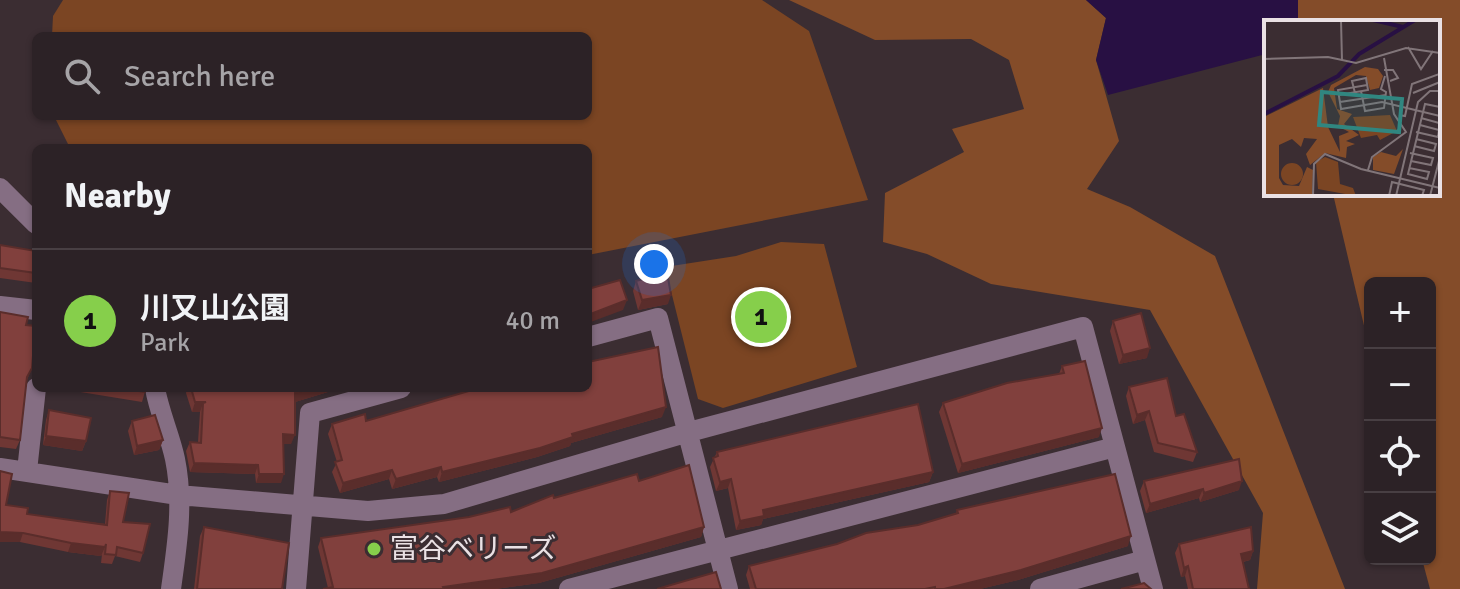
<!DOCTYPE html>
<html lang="en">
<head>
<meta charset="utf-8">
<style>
  :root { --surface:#2c2226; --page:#342a2e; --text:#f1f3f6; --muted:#a6a4a7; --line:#483f43; --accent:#86cf4b }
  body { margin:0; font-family:Signika,"Noto Sans JP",sans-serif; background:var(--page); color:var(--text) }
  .controls { position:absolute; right:24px; bottom:24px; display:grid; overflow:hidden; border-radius:12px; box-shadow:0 2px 6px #0004 }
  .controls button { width:72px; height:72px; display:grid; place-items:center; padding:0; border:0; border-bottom:2px solid var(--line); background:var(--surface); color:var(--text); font:40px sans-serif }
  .you { position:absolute; left:654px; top:264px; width:28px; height:28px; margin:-20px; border:6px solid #fff; border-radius:50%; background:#1a73e8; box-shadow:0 0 0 12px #1a73e833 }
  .badge { display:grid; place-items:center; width:52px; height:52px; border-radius:50%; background:var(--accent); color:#111; font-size:26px; font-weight:700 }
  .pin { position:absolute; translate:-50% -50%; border:4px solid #fff; box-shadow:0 2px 8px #0006 }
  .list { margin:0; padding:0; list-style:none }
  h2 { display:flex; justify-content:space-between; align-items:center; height:104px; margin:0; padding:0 32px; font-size:34px }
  h2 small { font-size:26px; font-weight:400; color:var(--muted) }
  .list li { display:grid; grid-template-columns:52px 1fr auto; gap:24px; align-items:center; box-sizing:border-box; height:144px; padding:0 32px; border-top:2px solid var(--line) }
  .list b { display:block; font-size:30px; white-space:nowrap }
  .list p { margin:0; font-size:26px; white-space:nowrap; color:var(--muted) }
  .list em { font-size:26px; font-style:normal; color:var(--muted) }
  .icon { flex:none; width:44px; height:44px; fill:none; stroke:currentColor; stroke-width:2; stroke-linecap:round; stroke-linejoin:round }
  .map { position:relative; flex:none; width:1460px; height:589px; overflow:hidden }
  .search { position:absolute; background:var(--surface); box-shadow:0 2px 6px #0004; left:32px; top:32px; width:560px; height:88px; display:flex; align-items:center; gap:20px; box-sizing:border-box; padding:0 28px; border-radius:12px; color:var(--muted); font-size:30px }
  .panel { position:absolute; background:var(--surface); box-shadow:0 2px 6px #0004; left:32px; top:144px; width:560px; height:248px; border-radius:12px }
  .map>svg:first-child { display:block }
</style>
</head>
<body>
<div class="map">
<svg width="1460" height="589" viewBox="0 0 1460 589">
  <rect width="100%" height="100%" fill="#3b2d32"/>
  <path fill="#7b4523" d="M63,0H762L809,31L868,200L588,255V148H70L54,116H588V36H52L53,16Z
    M781,242L824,244L857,367L723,408L698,399L665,267L736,256Z"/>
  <path fill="#844c29" d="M789,0H1086L1106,18L1096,60L1119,141L1087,189L1130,207L1215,256L1345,589H1257L1263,513L1150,310L991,284L927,254L883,242L885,193L964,152L952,129L1024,109L1009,60L971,39L875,40Z
    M1298,0H1460V589H1430L1422,559H1430V283H1370V351L1333,194H1438V22H1298Z"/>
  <path fill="#281043" d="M1086,0H1298V22H1266V54L1108,95L1096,60L1106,18Z"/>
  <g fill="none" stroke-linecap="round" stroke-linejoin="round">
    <path stroke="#856e83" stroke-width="20" d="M0,188L36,224
      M0,306L36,310
      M588,337L658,318L728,589
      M155,388C159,412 170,435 175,459C184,503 177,546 171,589
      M0,468L178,495L368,511L444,504L689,432L1083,327L1153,589
      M27,471L36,388
      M296,589L310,413L401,388
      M569,589L1115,447
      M1040,589L1145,560"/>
  </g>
  <path fill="#6f3734" d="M0,245L36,251V283L0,278Z
    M636,281L668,304L638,310L633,291Z
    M0,312L26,325L34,344L32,368L26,382L20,440L16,449L0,447Z
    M1113,321L1147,358L1119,364L1110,331Z
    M1062,366L1099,437L958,473L939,412L943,403L1059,374Z
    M1129,387L1176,416L1197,452L1193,462L1154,452L1145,420L1133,424L1126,396Z
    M62,388H146L142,402L62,389Z
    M187,388H341L295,402L291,444H283L281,483H256L255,474L190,472L186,451L190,442H198L200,412H192L186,393Z
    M49,410L86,441L82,451L43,445L46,420Z
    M662,417L571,443L570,446L537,457L439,482L437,477L392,489L389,479L340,493L332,472L337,462L328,434L332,424L366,421Z
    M132,421L163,440L159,450L134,455L128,431Z
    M717,452L933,472L929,482L763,519L761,525L736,530L728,488L716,491L710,467Z
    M0,471L6,505L27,514L105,524L107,500L110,491L123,522L143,553L140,562L115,556L112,564L101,563L102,554L101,556L68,552L20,542H0Z
    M639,481L704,527L701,537L539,583L495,589H323L328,588L318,547L321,538L511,512L554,498Z
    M1144,481L1239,490L1200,502L1199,498L1146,513L1140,491Z
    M957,510L1128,546L1018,580L980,589H750L746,575L749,566L918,525L956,514Z
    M204,527L282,589H194L200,536Z
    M1179,544L1253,551L1250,560L1243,562L1249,589H1188L1185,576L1181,577L1175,553Z"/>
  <path fill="#5a2d2b" d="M671,295L668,304L638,310L642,300Z
    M627,300L623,310L588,323V315Z
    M1150,348L1147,358L1119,364L1123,355Z
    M313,388H341L292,403L295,393Z
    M195,402H206L203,403L200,412H192Z
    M666,407L662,417L571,443L570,446L537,457L439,482L442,472Z
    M1149,411L1145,420L1133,424L1137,415Z
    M1102,428L1099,437L958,473L962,464Z
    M283,434L295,435L291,444H279Z
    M46,436L86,441L82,451L43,445Z
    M163,440L159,450L134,455L137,446Z
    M194,463L258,465L255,474L190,472Z
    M441,467L437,477L392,489L396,479Z
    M392,470L389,479L340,493L343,483Z
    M933,472L929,482L763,519L761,525L736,530L740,521L763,510Z
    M259,474H284L281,483H256Z
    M731,479L728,488L716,491L720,482Z
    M1242,481L1239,490L1200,502L1204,493Z
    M1203,489L1199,498L1146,513L1150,504Z
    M704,527L701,537L539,583L495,589H443V587Z
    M0,532L23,533L20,542H0Z
    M1131,536L1128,546L1018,580L980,589H944Z
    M71,543L105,547L101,556L68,552Z
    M1253,551L1250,560L1238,563L1241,554Z
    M1188,566L1185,576L1181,577L1184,568Z"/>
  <path fill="#81403d" stroke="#5a2d2b" stroke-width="2" d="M0,245L36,251V273L0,268Z
    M667,272L671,295L642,300L636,281Z
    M620,280L627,300L588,315V289Z
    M0,312L28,317L26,325L36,326V337L34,344L32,368L27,377L20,440L0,437Z
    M1141,313L1150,348L1123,355L1113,321Z
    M658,347L666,407L572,434L573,437L540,448L442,472L441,467L396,479L392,470L343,483L335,462L342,460L332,424L365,414L366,421L479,388H588V362Z
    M1085,361L1102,428L962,464L943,403L1007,383L1064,373L1062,366Z
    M1167,378L1176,416L1184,414L1197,452L1158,443L1149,411L1137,415L1129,387Z
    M117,388H146L145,392Z
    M191,388H313L295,393V435L283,434L284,474H259L258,465L194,463L190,442L201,443L203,403L206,402H195Z
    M918,404L933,472L763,510L764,516L740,521L731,479L720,482L713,458L718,456L717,452Z
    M49,410L91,418L86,441L46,436Z
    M155,415L163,440L137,446L132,421Z
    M1239,459L1242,481L1204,493L1203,489L1150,504L1144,481Z
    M689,465L704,527L542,573L443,587L444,589H323L333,587L321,538L469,517L510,507L511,512L553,495L554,498L637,474L639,481Z
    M0,471L12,474L6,505L28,508L27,514L107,525L110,491L129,493L123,522L150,524L143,553L117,547L116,555L105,554L106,544L105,547L71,543L23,533L0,532Z
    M1115,474L1131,536L1021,570L944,589H935V587L925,589H756L749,566L837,544L866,533L918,525L958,513L957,510Z
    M204,527L289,543L282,589H197Z
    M1251,527L1253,551L1241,554L1249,589H1193L1188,566L1184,568L1179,544Z
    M716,572L721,589H657Z
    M1144,583L1151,589H1121Z"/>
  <circle fill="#86cf4b" stroke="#3b2d32" stroke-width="3" cx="374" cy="549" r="8"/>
  <g text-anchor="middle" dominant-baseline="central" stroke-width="6" stroke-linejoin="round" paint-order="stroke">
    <g font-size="28" fill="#eae1e4" stroke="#3b2d32" text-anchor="start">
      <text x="390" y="549">富谷ベリーズ</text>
    </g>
  </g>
  <g transform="translate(1264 20)">
    <rect width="176" height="176" fill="#3b2d32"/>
    <path d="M126,95L133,111L116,120L113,115L97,118L89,97ZM61,137L74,142L76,164L89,168L92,176L54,169L52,142ZM17 154a11 11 0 1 1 22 0a11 11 0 1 1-22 0Z" fill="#7b4523"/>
    <path d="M101,47L114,49L119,56L115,68L106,70L102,56L92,55L70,68L73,89L88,94L80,104L95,115L82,121L91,124L83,127L82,138L61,133L46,145L42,134L53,119L40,118L37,127L28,119L15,125V158L19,165L35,166L43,147L49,150L48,176L0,175V97L59,68L64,107L76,132L75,116L85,112L74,106L76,96L64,72L67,65ZM139,129L130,154L109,150V137L117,132L132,136Z" fill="#844c29"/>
    <path fill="none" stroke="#281043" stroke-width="4" d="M109,0L139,7M0,94L74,56L95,34L151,0"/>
    <path fill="none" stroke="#817579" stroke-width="2" d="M77,0L78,41M144,27L157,49L169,31M0,39L64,37L92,43L142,28L176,33M120,50H129L134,58L126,61M103,65L74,70L77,89L118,82L176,96L175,103L157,98M97,71L101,91L120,88L122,72L117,69L121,56M149,73L176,62M75,75L104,70L102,58L88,61L91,73M76,82L122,75M135,95L141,96L148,64L175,54L176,61M152,112L174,117L175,110L156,105M150,126L170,131L172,124L152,119M146,133L169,138L167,145L147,141M145,148L165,152L163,159L144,154L161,84L176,87V76M104,150L108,137L142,112L130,94L120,38M49,176L50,144L61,134L97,149L176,168M125,176L128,162L160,170L158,176M132,176L154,82L166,71H176M166,176L176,137"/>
    <path fill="#308680" fill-opacity="0.15" stroke="#308680" stroke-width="4" d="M58,72L138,79L135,112L55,105Z"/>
    <rect width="176" height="176" fill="none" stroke="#eae1e4" stroke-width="4"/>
  </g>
</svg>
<div class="controls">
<button>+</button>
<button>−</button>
<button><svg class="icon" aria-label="locate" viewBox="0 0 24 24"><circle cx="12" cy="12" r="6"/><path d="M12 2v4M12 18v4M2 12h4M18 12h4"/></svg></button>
<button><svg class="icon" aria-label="layers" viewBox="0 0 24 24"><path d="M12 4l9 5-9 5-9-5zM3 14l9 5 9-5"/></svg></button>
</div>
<div class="you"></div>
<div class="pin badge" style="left:761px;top:317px">1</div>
<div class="search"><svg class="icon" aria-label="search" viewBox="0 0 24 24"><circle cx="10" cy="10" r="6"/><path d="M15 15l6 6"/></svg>Search here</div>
<section class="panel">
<h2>Nearby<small></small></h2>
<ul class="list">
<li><span class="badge">1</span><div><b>川又山公園</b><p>Park</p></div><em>40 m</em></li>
</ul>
</section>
</div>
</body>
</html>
